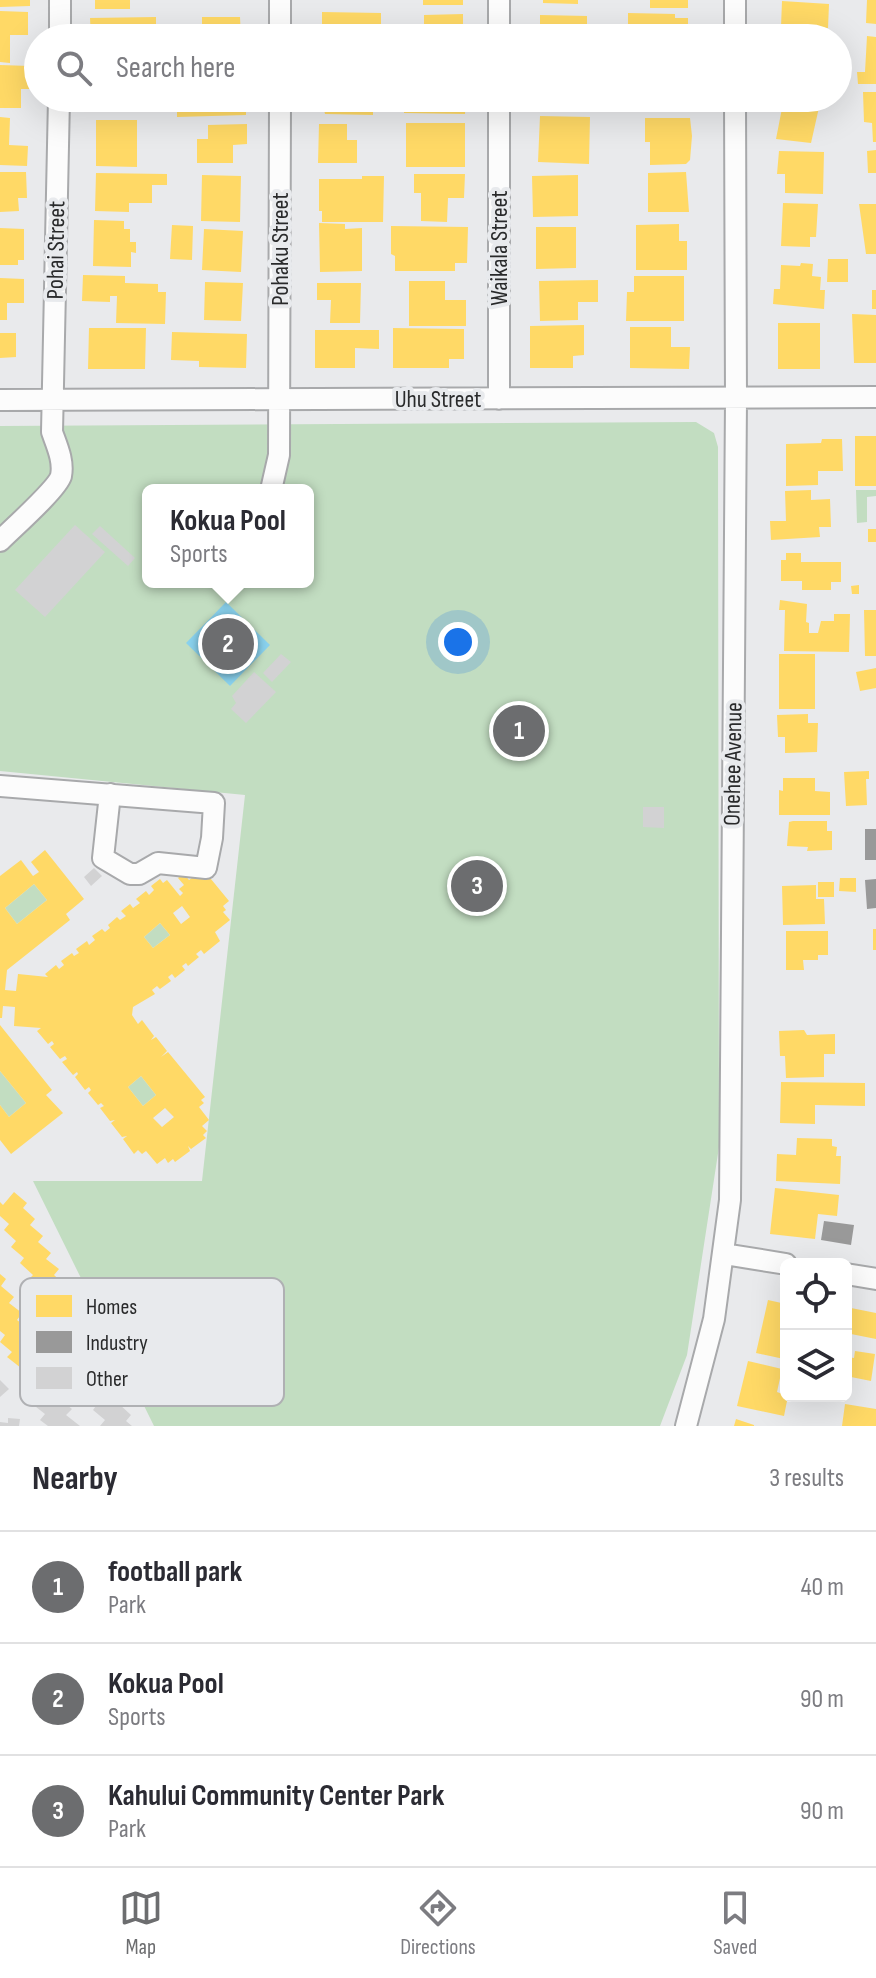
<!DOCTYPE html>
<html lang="en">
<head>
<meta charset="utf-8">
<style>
  :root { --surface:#fff; --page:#f7f7f7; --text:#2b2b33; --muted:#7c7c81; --line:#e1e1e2; --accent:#6c6d6f }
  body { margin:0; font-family:"Sofia Sans Condensed",sans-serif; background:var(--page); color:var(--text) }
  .controls { position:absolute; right:24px; bottom:24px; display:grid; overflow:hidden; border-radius:12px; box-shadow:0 8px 32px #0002 }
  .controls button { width:72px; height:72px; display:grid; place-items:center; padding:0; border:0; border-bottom:2px solid var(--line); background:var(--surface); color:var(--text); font:40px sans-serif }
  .you { position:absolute; left:458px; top:642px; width:28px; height:28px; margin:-20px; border:6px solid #fff; border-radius:50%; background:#1a73e8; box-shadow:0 0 0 12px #1a73e833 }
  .badge { display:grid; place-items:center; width:52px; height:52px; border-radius:50%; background:var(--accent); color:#fff; font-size:26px; font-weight:700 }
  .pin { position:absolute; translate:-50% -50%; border:4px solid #fff; box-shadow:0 2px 8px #0006 }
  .popup { position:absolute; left:142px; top:484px; width:172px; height:104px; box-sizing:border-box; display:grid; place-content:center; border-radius:12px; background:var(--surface); filter:drop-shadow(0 2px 6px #0005); font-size:26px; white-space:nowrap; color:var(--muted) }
  .popup b { font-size:30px; color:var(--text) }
  .popup::after { content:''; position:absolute; left:50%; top:100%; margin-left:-16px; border:16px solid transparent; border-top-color:var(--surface) }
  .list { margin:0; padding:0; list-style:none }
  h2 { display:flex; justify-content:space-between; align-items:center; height:104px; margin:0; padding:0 32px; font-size:34px }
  h2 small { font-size:26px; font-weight:400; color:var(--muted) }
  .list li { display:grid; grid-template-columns:52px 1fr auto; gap:24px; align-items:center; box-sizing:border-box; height:112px; padding:0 32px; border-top:2px solid var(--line) }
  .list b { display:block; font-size:30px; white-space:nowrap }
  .list p { margin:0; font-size:26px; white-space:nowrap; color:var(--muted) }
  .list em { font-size:26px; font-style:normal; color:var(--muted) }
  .icon { flex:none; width:44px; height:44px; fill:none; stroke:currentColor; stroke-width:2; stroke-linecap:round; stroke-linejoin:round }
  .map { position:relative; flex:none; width:876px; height:1426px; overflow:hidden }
  .search { position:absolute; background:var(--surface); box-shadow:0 8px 32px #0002; left:24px; right:24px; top:24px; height:88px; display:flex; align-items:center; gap:20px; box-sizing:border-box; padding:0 28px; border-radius:44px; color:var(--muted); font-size:30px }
  .sheet { height:440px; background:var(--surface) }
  nav { display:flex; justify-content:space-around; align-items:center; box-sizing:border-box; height:112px; border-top:2px solid var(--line); background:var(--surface); font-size:22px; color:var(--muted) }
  nav a { display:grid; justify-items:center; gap:4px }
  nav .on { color:var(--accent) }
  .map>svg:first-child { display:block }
</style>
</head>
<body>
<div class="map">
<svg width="876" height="1426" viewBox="0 0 876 1426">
  <rect width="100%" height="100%" fill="#e9eaec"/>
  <path fill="#c2ddc1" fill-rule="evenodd" d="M696,422L714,433L718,447L719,1147L687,1355L660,1426H154L33,1181H202L245,795L0,771V426ZM148,490H308V582H148Z
    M856,490H876V496L867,497V522L857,523Z
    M34,884L47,900L17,924L5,908Z
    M160,923L170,935L153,948L144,937Z
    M0,1071L26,1103L9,1117L0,1105Z
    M141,1076L156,1095L143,1106L128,1087Z"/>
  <path fill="#89d1ed" d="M226,602L270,645L230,686L186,643Z"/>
  <path fill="#ffd966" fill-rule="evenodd" d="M0,0H30V6L0,7Z
    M95,0H130V9H95Z
    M423,0H463V5H423Z
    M543,0H578V4L543,3Z
    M650,0H688V8H650Z
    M867,0H876V24L866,23Z
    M782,1L829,4L828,28L781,27Z
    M0,11L28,12V35H10V63L0,62Z
    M322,12L381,13V38H309V28H322Z
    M628,13L675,14V18H688V36L628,38Z
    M463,14V38H424V15Z
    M540,15L587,16V37L540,38Z
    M156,17V38H91L90,18Z
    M202,17H240L241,38H202Z
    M867,36L876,37V84H858L857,72H865Z
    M0,65L30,66V89H21V108H0Z
    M863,92H876V142H873L872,123L864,122Z
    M93,98H167V110L93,109Z
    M177,98H246V115L177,117Z
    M321,98H373V115L325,114Z
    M404,98H466L465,114L404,113Z
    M543,98H589V108H543Z
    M647,98H689V103H685V112H648Z
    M784,98L820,103L811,143L776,139Z
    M540,116L590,117L589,164L538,162Z
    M0,117L10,118L9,145L28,146L27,166L0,165Z
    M645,118H690L692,136L690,160L686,164L650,165V142H645Z
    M96,120H137V167L96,166Z
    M406,123H465V167H406Z
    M247,124V144L233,145V163H197V139H208V125Z
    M319,124H347V140H357V163H318Z
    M876,150V173H868L867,151Z
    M779,151L824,152L823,194L785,193V174H777Z
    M0,172H26L27,198H18L19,211L0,212Z
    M686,172L689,212H648V173Z
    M96,173L167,174V185H152V203H129V212L95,211Z
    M414,174H465L464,198H448L447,222L421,221V193H414Z
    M202,175L241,176L240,222L201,221Z
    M578,175V216L533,217L532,176Z
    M362,176H384L383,222H322V211H319V179H362Z
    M783,203L818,204L816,237H810V247L781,246Z
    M859,204H876V254H866Z
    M94,220L124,221V229H130V242H136V253L131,252V267L93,266Z
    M319,223L345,224V229L362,228V271L320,272Z
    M679,224V241H687V270H636V225Z
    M172,225L193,226L192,260L170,259Z
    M391,226L468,227L467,263H455V271H395V256L391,254Z
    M536,227H576V268L536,269Z
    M0,228L24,229V260H18V265H0Z
    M204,229L243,231L241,272L202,270Z
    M828,259H848V282H827Z
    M801,263L813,264L812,276L821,277L820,290H825L824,309L773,304L774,289H780L781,265L800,266Z
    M83,275L125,276V283L158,284V292H166L165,324L116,323L117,296H110V302L82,301Z
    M634,276H684V321H626L627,292H634Z
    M0,278L24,279V303H7V320H0Z
    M598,280V302H578V320L540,321L539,281Z
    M409,281H445V300H466V326H409Z
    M205,282L243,283L241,321L204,320Z
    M317,283H361L360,323H330L331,300H317Z
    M872,290H876V309H872Z
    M852,314L876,315V363H854Z
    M778,323H820V369H778Z
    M584,325V355L573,356V368H530V326Z
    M630,327H671V347H690L689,369L630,368Z
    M89,328H146L145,369H88Z
    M393,328L464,329V359H449V368H393Z
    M315,330H379V349L355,348V368H315Z
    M172,332L247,334L246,368L199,367V361L171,360Z
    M0,333H16V357L0,358Z
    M855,436H876V486H855Z
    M822,439H842L843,471H818V485L786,486V444L821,443Z
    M811,490V500L830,499L831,527H819L820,537L771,540L770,521H786L785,491Z
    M868,529H876V542H868Z
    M786,553H801V562H841V582H831V590H802V581H781V560H786Z
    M859,585V594H852L851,586Z
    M780,600L807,604L806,622L809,623V633H818L821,621H834V614H850L849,652L784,651L785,610H779Z
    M864,610H876V656H865Z
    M779,654H815V709H779Z
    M876,668V688L860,691L856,672Z
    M808,714V723H818L817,752L785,753V737H778L777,715Z
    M869,771V779H866L867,805L846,806L844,772Z
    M783,778H815V791L830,792V815H779V790L783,791Z
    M793,821H827V831H832V850L807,851L808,847L787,846L789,822Z
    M45,850L84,899L66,914L70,920L7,970L5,990L16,991L18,974L48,977L45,974L56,965L59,969L64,965L61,961L72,953L74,956L79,953L76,949L87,941L89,945L95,940L92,936L102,929L105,932L110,928L108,925L117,917L120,920L126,916L121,911L130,904L133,908L140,903L136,899L146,891L149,895L154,890L151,886L160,879L163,883L167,880L180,896L183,893L179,889L184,885L178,878L183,873L189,880L196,875L199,878L206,873L229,901L223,906L226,910L223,912L230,920L215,932L220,941L204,954L201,950L196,954L199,957L188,966L186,963L182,966L185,970L175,978L172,974L168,977L171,981L160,989L157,986L152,990L155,994L133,1007L132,1015L138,1024L142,1020L154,1036L151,1040L156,1037L167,1051L161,1057L168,1052L205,1097L201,1100L204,1103L199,1107L209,1120L202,1126L207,1131L203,1135L206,1138L191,1149L188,1146L190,1151L175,1162L173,1159L168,1163L165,1158L157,1164L146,1151L142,1154L138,1150L134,1154L123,1139L127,1136L122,1137L111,1123L115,1120L110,1121L100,1108L104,1106L101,1103L98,1105L88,1093L91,1090L89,1087L85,1090L75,1077L78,1074L77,1072L73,1075L62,1062L67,1059L65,1056L60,1059L50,1047L54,1044L52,1041L48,1044L37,1031L41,1028L14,1026L15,1007L3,1006L2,1018H0V876L21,860L33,876L39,872L31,862ZM34,884L47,900L17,924L5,908ZM182,906L190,917L181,924L173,913ZM160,923L170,935L153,948L144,937ZM141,1076L156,1095L143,1106L128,1087ZM165,1108L174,1117L162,1127L153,1118Z
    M840,878H856V892L839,891Z
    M818,882H834V897H818Z
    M816,885V899H824L825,924L783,925L782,886Z
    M873,929H876V950H873Z
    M786,931H828V955H818V960H803L804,970H786Z
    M0,1025L52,1090L46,1095L63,1113L11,1154L0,1140V1105L9,1117L26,1103L0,1071Z
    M804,1030L807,1035L835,1034V1054H824V1077L786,1078L785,1056H780L779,1031Z
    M781,1082L865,1083V1106L815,1105V1124L780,1123Z
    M797,1138L832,1139V1146L837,1147L836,1156H841L840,1184L776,1181L777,1154L796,1155Z
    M775,1188L839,1195L837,1216L818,1214L815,1239L770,1234Z
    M14,1192L27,1203L23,1208L35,1219L30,1225L43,1236L38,1242L51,1253L46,1259L59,1269L54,1275L66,1286L61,1292L74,1302L55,1325L43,1314L48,1308L35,1297L40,1291L28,1280L33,1275L20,1263L24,1258L11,1247L16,1241L4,1230L9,1224L0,1216V1202L3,1205Z
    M0,1274L6,1279L1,1286L14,1297L9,1303L22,1313L17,1320L30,1330L24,1337L38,1348L21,1368L7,1357L12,1352L0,1342L5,1335L0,1331Z
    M768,1300L786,1304L784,1359L756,1353Z
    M846,1307L876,1313V1339L846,1333Z
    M855,1351L875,1354L871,1381L846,1376L848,1357L854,1358Z
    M748,1361L782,1369L777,1392L788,1396L784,1416L737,1406Z
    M845,1404L876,1409V1426H842Z
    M736,1419L754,1425V1426H734Z"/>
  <path fill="#999" d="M865,829H876V860H865Z
    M876,879V908L867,909L865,880Z
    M824,1221L854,1225L851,1245L821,1240Z"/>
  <path fill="#d2d2d3" d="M75,525L105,552L45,617L15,590Z
    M100,526L135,558L128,566L92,534Z
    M281,654L291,662L272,682L263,673Z
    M254,672L276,692L246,723L231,709L236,703L232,696Z
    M643,807H664V828L643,827Z
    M94,868L102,876L91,886L84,877Z
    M78,1321L92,1332L87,1338L100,1348L94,1356L107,1366L103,1371L116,1381L111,1388L124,1398L119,1404L131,1415L126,1421L132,1426H100L105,1420L93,1410L98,1403L85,1393L90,1387L77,1377L82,1370L69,1360L74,1354L57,1340L64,1332L67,1334Z
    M42,1365L56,1376L51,1382L63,1392L58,1398L72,1409L66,1415L80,1426H48L40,1420L45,1414L31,1403L36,1397L24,1386Z
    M0,1380L9,1389L0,1397Z
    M8,1418L20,1419L19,1426H0V1422L8,1423Z"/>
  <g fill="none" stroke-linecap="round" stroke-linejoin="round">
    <defs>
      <path id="minor" d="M735,0V38
        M60,38V0
        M280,38V0
        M499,38V0
        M499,98V399
        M0,400L876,397
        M271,490L279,455L280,98
        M0,541C13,528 57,489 61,476C64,461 57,446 52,432L59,98
        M0,786L214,803L212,838L206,868L158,863L139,874H130L103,858L110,794
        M724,1254L786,1264
        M846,1274L876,1279
        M686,1426L714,1319L730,1200L736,400L735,98"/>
    </defs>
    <use href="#minor" stroke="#a8a9ab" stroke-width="24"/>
    <use href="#minor" stroke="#fcfcfc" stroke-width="20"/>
  </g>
  <g text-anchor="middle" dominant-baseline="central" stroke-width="8" stroke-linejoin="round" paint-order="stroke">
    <g font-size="24" fill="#292a2b" stroke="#e8eaed">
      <text transform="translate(499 248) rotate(-90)">Waikala Street</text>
      <text transform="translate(280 249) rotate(-90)">Pohaku Street</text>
      <text transform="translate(56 250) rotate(-89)">Pohai Street</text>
      <text x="438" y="399">Uhu Street</text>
      <text transform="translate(733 764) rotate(-89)">Onehee Avenue</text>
    </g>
  </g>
  <rect x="20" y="1278" width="264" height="128" rx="12" fill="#e8eaed" stroke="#afb0b3" stroke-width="2"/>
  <rect x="36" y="1295" width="36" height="22" fill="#ffd966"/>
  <rect x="36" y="1331" width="36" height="22" fill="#999"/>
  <rect x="36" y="1367" width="36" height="22" fill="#d2d2d3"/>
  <g font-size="22" fill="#292a2b">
    <text x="86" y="1314">Homes</text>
    <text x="86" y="1350">Industry</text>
    <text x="86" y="1386">Other</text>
  </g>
</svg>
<div class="controls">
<button><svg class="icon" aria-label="locate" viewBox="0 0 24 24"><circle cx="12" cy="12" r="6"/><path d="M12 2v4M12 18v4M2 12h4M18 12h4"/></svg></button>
<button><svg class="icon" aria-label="layers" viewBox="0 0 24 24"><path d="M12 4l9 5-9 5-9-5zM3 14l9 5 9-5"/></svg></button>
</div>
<div class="you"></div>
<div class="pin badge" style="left:519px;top:731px">1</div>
<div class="pin badge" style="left:228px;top:644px">2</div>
<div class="popup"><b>Kokua Pool</b>Sports</div>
<div class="pin badge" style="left:477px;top:886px">3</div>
<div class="search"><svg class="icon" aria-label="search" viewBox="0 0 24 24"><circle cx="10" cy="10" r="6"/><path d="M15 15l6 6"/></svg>Search here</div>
</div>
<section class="sheet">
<h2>Nearby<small>3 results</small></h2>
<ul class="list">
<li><span class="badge">1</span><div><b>football park</b><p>Park</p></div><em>40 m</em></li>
<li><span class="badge">2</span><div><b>Kokua Pool</b><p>Sports</p></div><em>90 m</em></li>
<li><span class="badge">3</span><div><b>Kahului Community Center Park</b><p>Park</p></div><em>90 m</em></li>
</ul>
</section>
<nav>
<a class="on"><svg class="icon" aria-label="map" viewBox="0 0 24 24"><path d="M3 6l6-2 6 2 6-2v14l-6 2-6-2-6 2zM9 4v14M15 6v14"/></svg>Map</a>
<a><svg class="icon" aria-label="directions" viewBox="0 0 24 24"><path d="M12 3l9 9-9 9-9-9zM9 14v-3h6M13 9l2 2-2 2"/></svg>Directions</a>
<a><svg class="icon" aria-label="saved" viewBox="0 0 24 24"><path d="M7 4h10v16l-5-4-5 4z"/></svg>Saved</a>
</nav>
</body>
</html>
